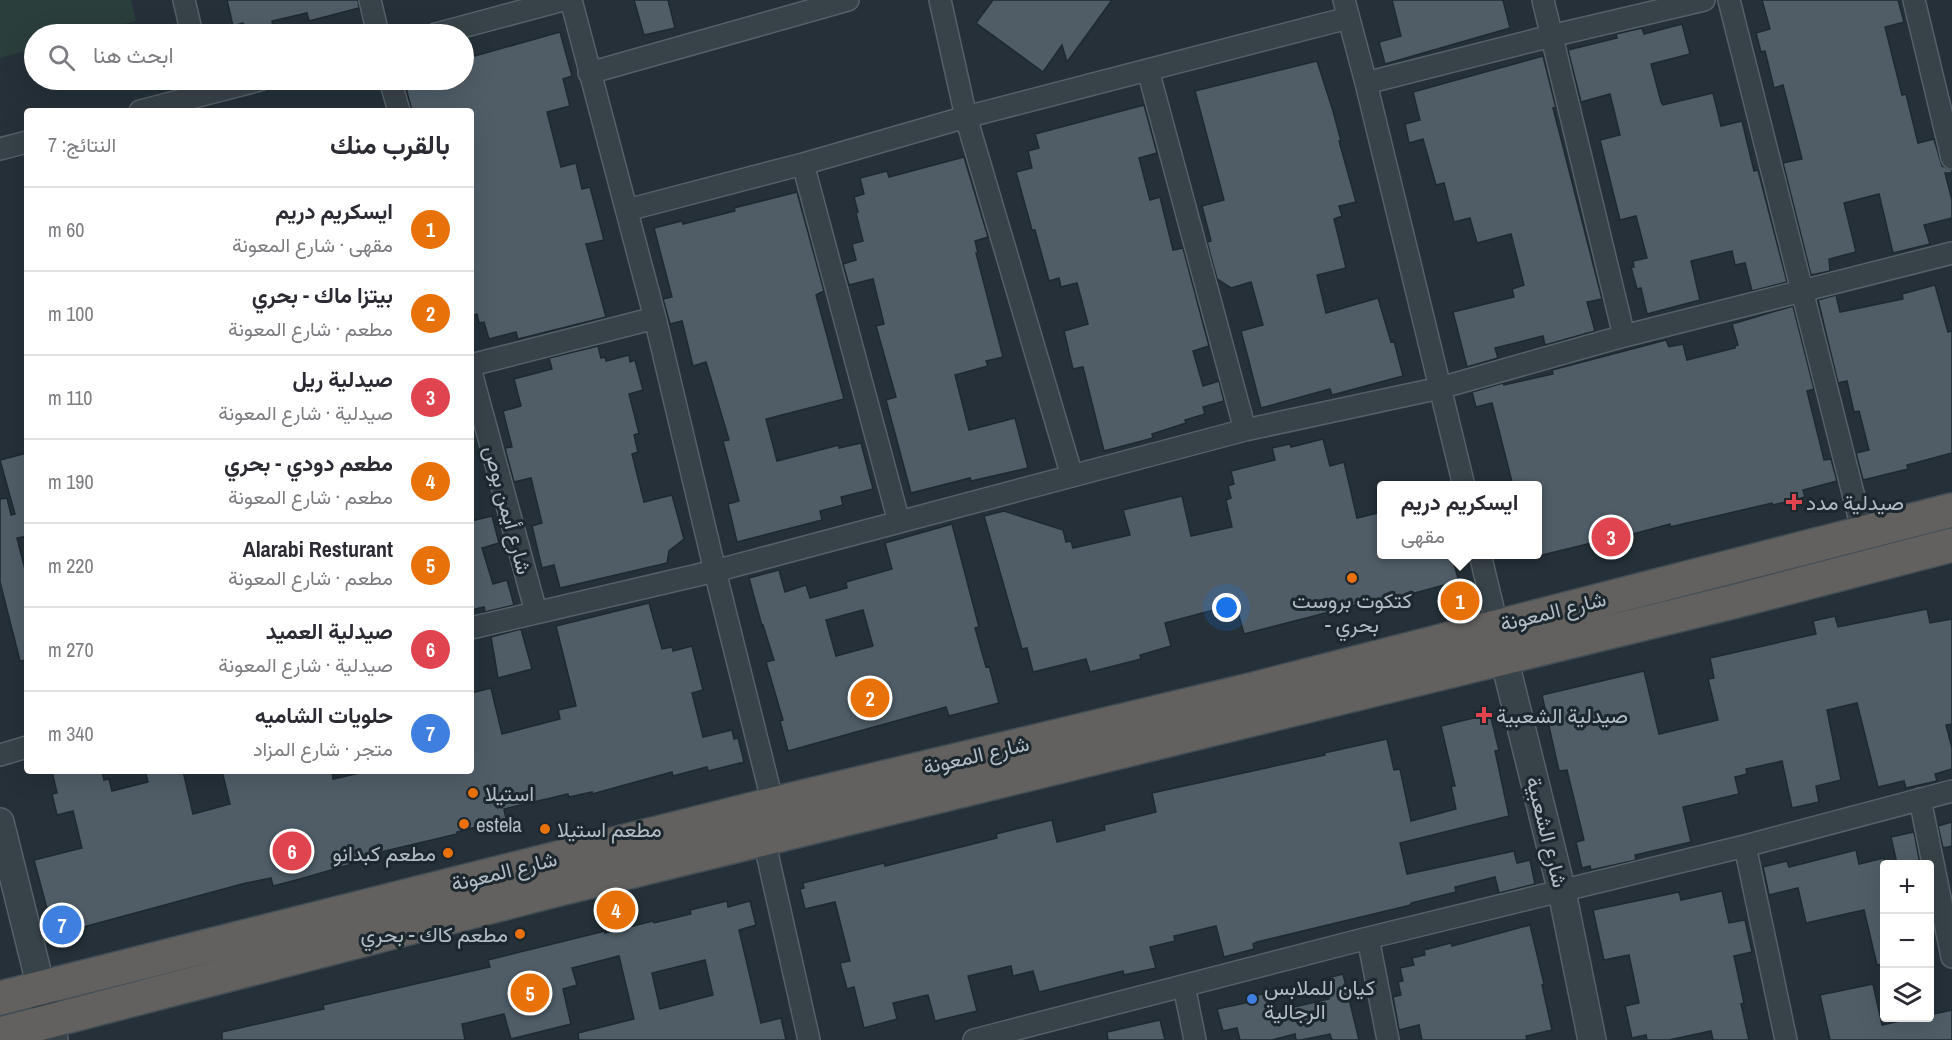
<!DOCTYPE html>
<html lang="ar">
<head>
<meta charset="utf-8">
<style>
  :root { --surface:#fff; --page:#f7f7f7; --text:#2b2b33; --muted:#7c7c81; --line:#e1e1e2; --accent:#596f86 }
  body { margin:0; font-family:"Archivo Narrow",Vazirmatn,sans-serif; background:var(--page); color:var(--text); direction:rtl }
  .controls { position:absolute; right:18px; bottom:18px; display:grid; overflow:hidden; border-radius:6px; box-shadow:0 6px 24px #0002 }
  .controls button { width:54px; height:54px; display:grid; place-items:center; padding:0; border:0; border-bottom:2px solid var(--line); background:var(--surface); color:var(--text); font:30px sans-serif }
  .you { position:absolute; left:1227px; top:608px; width:21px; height:21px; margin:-15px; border:4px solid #fff; border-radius:50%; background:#1a73e8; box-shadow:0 0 0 9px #1a73e833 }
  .badge { display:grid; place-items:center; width:39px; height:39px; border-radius:50%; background:var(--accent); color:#fff; font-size:20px; font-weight:700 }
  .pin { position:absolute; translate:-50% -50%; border:3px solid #fff; box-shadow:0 2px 6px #0006 }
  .popup { position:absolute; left:1377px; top:481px; width:165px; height:78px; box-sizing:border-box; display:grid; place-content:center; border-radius:6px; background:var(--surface); filter:drop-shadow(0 2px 4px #0005); font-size:20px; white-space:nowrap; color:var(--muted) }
  .popup b { font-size:22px; color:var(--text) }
  .popup::after { content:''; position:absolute; left:50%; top:100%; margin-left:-12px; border:12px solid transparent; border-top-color:var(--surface) }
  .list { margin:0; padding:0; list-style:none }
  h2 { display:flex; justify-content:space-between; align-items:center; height:78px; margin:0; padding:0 24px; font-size:26px }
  h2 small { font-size:20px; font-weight:400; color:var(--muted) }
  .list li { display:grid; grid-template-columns:39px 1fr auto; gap:18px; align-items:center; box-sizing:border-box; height:84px; padding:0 24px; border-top:2px solid var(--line) }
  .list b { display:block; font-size:22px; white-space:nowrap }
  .list p { margin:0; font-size:20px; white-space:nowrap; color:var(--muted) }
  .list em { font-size:20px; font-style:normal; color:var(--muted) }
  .icon { flex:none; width:33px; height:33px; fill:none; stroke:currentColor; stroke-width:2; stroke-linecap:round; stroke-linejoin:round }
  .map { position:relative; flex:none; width:1952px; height:1040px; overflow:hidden; direction:ltr }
  .search { position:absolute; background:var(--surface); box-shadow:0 6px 24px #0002; left:24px; top:24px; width:450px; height:66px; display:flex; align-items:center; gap:15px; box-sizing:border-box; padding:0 21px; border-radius:33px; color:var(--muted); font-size:22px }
  .panel { position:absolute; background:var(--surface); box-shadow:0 6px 24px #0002; left:24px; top:108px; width:450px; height:666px; border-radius:6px; direction:rtl }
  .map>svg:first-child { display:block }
</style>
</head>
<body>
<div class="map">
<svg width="1952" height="1040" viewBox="0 0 1952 1040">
  <rect width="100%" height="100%" fill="#253038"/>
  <path fill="#2a3e3b" d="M0,0H131L136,21L86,34H34V49L0,58Z"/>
  <path fill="#505d67" stroke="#1f2930" stroke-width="1.5" fill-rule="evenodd" d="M227,0H358L359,8L309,21L307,13L272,21L274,31L260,34H246L243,23L233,26Z
    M634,0H668L675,28L644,35Z
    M993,0H1112L1067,62L1062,45L1043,72L976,23Z
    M1392,0H1503L1510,28L1385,64L1379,42L1401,36Z
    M1762,0H1898L1904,22L1885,27L1902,95L1906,94L1918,143L1934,139L1942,166L1952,170V173H1945L1952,200V218L1924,225L1930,244L1893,253L1879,194L1844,203L1856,252L1829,259L1830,271L1811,275L1783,163L1802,159L1783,85L1774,88L1765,51L1761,52L1756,33L1770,29Z
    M1682,24L1690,54L1651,64L1661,102L1663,105L1713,93L1721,126L1742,121L1754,171L1758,170L1787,282L1752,291L1745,263L1735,265L1732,251L1691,261L1700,300L1647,314L1641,288L1637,289L1631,267H1634L1633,261L1647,258L1636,216L1620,220L1600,140L1620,135L1610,94L1581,102L1568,50L1617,38L1616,34L1642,28L1644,34Z
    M560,32L572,76L563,79L570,106L547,112L561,167L576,163L582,189L590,187L604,240L586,244L606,317L518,339L516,332L489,339L484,322L479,323L477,314L471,316V111H412L404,80H464V59Z
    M1543,56L1556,108H1553L1602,299L1587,302L1595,331L1545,345L1543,336L1495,348L1498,358L1467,367L1453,312L1514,297L1512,289L1524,285L1511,234L1477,243L1470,218L1454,222L1444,183L1436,185L1423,139L1409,143L1405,124L1420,120L1413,92Z
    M1317,61L1333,111L1341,141H1339L1356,202L1339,206L1342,216L1334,219L1346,268L1317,275L1326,313L1378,298L1391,342L1394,341L1403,376L1332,395L1330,389L1261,408L1241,331L1263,325L1251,282L1231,288L1217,279L1207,242L1211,241L1202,206L1224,200L1195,91Z
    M1144,105L1157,153L1139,158L1150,200L1160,197L1173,250L1183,248L1209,346L1193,351L1203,386L1219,381L1224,401L1203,407L1205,414L1185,420L1186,423L1152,434L1153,438L1104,451L1083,367L1073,369L1064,331L1088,324L1077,283L1061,287L1059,278L1049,281L1035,230H1032L1016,172L1032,168L1028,151L1039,148L1035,134Z
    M964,157L988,237L975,241L978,253H976L1003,357L986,361L988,366L955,375L969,430L1015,418L1028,468L971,481L970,478L911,493L886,400L896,397L876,326L884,324L873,279L849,285L843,264L856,260L852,244L863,241L856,213L858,212L854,197L864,194L860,178L887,171L889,177Z
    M797,192L824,291L816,295L844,399L766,419L777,461L839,445V448L861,443L873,489L841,497L843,505L820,511L822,520L737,542L728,504L739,501L723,441L729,440L706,362L693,366L682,321L670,324L663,299L672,297L654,228L682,221L683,224L735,211L734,208Z
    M1935,285L1948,332L1952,331V453L1907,465L1908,469L1863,480L1856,453L1869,450L1859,411L1854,412L1847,381L1838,383L1818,300L1836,295L1840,312L1903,299L1902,294Z
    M1793,306L1814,389L1807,391L1824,460L1831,459L1837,481L1803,490L1805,497L1773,505L1772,503L1670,527V524L1600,543V541L1538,556V486H1513L1492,403L1476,407L1472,392L1503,383L1504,385L1553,374L1552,370L1666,340L1669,347L1683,344L1687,360L1735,348V346L1738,345L1732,324Z
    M598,346L601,358L605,357L606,361L629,355L630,362L635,360L643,390L629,394L639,433L634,435L638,452L632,454L644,502L672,495L684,539L669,551L667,563L560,588L554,565L542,568L532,526L542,523L531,478L514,482L505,448L512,447L503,411L521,406L514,379L552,369L549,358Z
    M1323,439L1330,466L1344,462L1357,518L1382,512V555H1451L1459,581L1389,600L1388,597L1244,634L1236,604L1165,623L1171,646L1140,655L1141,659L1090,672L1086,659L1033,672L1027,648L1022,649L984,516L1004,511L1063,530L1066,542L1071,541L1073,548L1130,535L1123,510L1182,496L1191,536L1232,527L1226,500L1231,498L1228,486L1234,484L1231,471L1275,460L1272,448L1290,444L1291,447Z
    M27,453V536L17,538L27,577V660L20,661L0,582V499L7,498L11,515L15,514L0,460Z
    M492,516L499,543L482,548L493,584L507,580L514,605L485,612L484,607L471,610V521Z
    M952,524L979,627L975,628L986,667L989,666L999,703L949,716L946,707L788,751L780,721L783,720L766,662L774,660L763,625L762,626L749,578L779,570L785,592L806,585L810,598L847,588L846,582L892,569L885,543ZM863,610L873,646L836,656L826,620Z
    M649,603L662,649L672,647L673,651L692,646L703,690L692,693L703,737L732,730L734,739L738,738L744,762L708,771L707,767L673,776L672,772L592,794V792L569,797L568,794L504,809L506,819L457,832V834L351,859L352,864L300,879L273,886L271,878L242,884L54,935L34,860L82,848L73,811L57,815L52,794L57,793L52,771H102L104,780L109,779L112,791L148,782L145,771H183L193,814L230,804L222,771H332L333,779L368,771H471V693L491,688L502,734L560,719L558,710L576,706L556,626Z
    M1927,609L1930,623L1952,619V724L1946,725L1952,748V769L1935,774L1937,781L1906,788L1904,781L1878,787L1857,703L1827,710L1841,780L1816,786L1819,802L1792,808L1782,761L1746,769L1747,774L1735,777L1739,794L1683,807L1691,842L1635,855L1636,860L1591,870L1590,866L1582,868L1576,842L1584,840L1567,770L1559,771L1542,695L1644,671L1659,734L1718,720L1708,679L1714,678L1710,658L1816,634L1813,621L1835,616L1838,627Z
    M521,629L532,669L498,678L491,637Z
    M1490,714L1499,750L1495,751L1509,816L1400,843L1407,874L1514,851L1517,863L1530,860L1535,884L1499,893L1495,877L1455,887L1456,892L1411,903V905L1257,942L1253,944L1254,949L1224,957L1216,926L1174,936L1175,941L1150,947L1156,968L1124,975L1123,971L1039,992L1033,971L1013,976L1011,966L968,976L977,1011L935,1021L928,995L893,1003L897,1019L864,1028L854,987L847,989L840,963L850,961L835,902L805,909L800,889L804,888L803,883L884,863L885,866L997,838L996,834L1052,820L1057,842L1105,830L1104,825L1156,812L1152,793L1325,755L1324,753L1387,739L1394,770L1400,769L1411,821L1456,809L1451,786H1455L1441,726Z
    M1952,822V846L1943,848L1938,826Z
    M1914,832L1920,864H1897L1891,837Z
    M1856,850L1859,864L1884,858V964L1877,965L1864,910L1806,923L1798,888L1769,895L1763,867L1787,861L1789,867Z
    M1722,891L1729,923L1745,920L1752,952L1734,956L1744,1003L1741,1004L1749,1040H1713L1711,1031L1669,1040H1647L1646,1035L1632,1038L1625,1006L1639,1003L1629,955L1604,960L1593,910L1679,892L1681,900Z
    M727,901L728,907L750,901L756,925L739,930L761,1023L781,1018L786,1040H579L578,1033L634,1019L619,956L572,968L577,985L563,989L571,1024L511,1039L504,1014L462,1024L465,1040H222V1032L324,1009L323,1005L490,967L488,960L605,931V933L653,921L654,923L691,914L690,910ZM705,960L713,995L660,1009L652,973Z
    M1530,925L1544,984L1542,985L1552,1030L1526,1036L1527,1040H1422L1419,1025L1399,1030L1393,997L1401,995L1398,982L1403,981L1400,968L1414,965L1412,958L1425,955L1424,950L1451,943L1452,946Z
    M1343,974L1359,1040H1332L1330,1034L1301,1040H1296L1295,1034L1272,1040H1240L1237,1028L1223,1031L1217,1009L1255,1001L1254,996L1271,992L1276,1011L1329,999L1324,979Z
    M1873,984L1882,1025L1917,1017H1929V1015L1952,1010V1040H1830L1820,995Z
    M1160,1020L1165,1040H1108L1107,1032Z"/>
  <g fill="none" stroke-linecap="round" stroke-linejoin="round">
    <defs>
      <path id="minor" d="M184,0L192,34
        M370,0L378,34
        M571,0L655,318L715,571L773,804
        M940,0L966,117L1072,476
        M1344,0L1366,83L1464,486
        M1543,0L1624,336
        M1729,0L1863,533
        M1914,0L1952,158
        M436,34L563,0
        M1148,70L1245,430
        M589,73L848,0
        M390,80L399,111
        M1366,83L1551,36L1704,0
        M140,111L260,80
        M0,149L27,142
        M803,164L899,522
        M627,210L803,164L966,117L1348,18
        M471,365L655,318
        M471,372L536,612
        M1480,554L1497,625
        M471,628L715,571L1245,430L1440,388L1624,336L1952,253
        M0,755L27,747
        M1920,799L1952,957
        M764,840L809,1040
        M1745,846L1786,1040
        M1368,938L1388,1040
        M1184,986L1195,1040
        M974,1040L1368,938L1745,846L1952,791"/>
      <path id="tertiary" d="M1499,638L1562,892L1592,1040
        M0,822L54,1040"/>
      <path id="trunk" d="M0,998L773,804L1254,689L1952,510
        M0,1034L551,891L1736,601L1952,545"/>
    </defs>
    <use href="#minor" stroke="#566067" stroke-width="24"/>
    <use href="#tertiary" stroke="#566067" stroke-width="30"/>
    <use href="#trunk" stroke="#434d54" stroke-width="36"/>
    <use href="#minor" stroke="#384249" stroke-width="21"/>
    <use href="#tertiary" stroke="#384249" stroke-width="27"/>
    <use href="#trunk" stroke="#626160" stroke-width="33"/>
  </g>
  <g fill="#e0444e" stroke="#1d272e" stroke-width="2">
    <path d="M1791 493h6v6h6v6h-6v6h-6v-6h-6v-6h6z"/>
    <path d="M1481 706h6v6h6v6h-6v6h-6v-6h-6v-6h6z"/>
  </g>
  <g fill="#e8710a" stroke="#1d272e" stroke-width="2">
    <circle cx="1352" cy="578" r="6"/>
    <circle cx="473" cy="793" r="6"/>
    <circle cx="464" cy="824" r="6"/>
    <circle cx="545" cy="829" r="6"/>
    <circle cx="448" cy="853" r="6"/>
    <circle cx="520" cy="934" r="6"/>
  </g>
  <circle fill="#3f7fe0" stroke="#1d272e" stroke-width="2" cx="1252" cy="999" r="6"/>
  <g text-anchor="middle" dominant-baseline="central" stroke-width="6" stroke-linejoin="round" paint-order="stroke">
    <g font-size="21" fill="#b3bdc5" stroke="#1d272e" text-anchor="start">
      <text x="1806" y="502">صيدلية مدد</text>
      <text x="1352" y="600" text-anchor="middle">كتكوت بروست<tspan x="1352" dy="24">- بحري</tspan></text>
      <text x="1496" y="715">صيدلية الشعبية</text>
      <text x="485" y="793">استيلا</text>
      <text x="476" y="824">estela</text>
      <text x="557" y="829">مطعم استيلا</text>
      <text x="436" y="853" text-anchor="end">مطعم كبدانو</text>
      <text x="508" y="934" text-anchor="end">مطعم كاك - بحري</text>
      <text x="1264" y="987">كيان للملابس<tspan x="1264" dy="24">الرجالية</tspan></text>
    </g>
    <g font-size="21" fill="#b3bdc5" stroke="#1d272e">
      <text transform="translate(508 510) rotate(75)">شارع أيمن بوص</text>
      <text transform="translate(1553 611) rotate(-14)">شارع المعونة</text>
      <text transform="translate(976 755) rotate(-13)">شارع المعونة</text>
      <text transform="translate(1547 832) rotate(76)">شارع الشعبية</text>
      <text transform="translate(504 871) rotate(-14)">شارع المعونة</text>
    </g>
  </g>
</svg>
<div class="controls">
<button>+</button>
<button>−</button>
<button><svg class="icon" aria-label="layers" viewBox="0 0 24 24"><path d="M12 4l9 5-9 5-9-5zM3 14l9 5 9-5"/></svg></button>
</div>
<div class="you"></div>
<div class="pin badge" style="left:1460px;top:601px;background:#e8710a">1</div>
<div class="popup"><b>ايسكريم دريم</b>مقهى</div>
<div class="pin badge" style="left:870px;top:698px;background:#e8710a">2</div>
<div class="pin badge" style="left:1611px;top:537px;background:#e0444e">3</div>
<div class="pin badge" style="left:616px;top:910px;background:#e8710a">4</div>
<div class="pin badge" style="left:530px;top:993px;background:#e8710a">5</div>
<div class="pin badge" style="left:292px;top:851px;background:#e0444e">6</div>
<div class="pin badge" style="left:62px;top:925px;background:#3f7fe0">7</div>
<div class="search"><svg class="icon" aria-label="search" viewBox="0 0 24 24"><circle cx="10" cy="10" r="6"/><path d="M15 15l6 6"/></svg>ابحث هنا</div>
<section class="panel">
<h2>بالقرب منك<small>النتائج: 7</small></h2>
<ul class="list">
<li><span class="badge" style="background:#e8710a">1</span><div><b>ايسكريم دريم</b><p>مقهى · شارع المعونة</p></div><em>60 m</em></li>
<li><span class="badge" style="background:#e8710a">2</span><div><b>بيتزا ماك - بحري</b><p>مطعم · شارع المعونة</p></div><em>100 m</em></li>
<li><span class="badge" style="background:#e0444e">3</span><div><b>صيدلية ريل</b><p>صيدلية · شارع المعونة</p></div><em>110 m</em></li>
<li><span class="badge" style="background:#e8710a">4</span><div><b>مطعم دودي - بحري</b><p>مطعم · شارع المعونة</p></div><em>190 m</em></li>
<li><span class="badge" style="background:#e8710a">5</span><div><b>Alarabi Resturant</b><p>مطعم · شارع المعونة</p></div><em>220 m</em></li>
<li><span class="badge" style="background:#e0444e">6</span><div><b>صيدلية العميد</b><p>صيدلية · شارع المعونة</p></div><em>270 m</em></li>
<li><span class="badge" style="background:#3f7fe0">7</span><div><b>حلويات الشاميه</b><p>متجر · شارع المزاد</p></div><em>340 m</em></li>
</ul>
</section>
</div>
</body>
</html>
